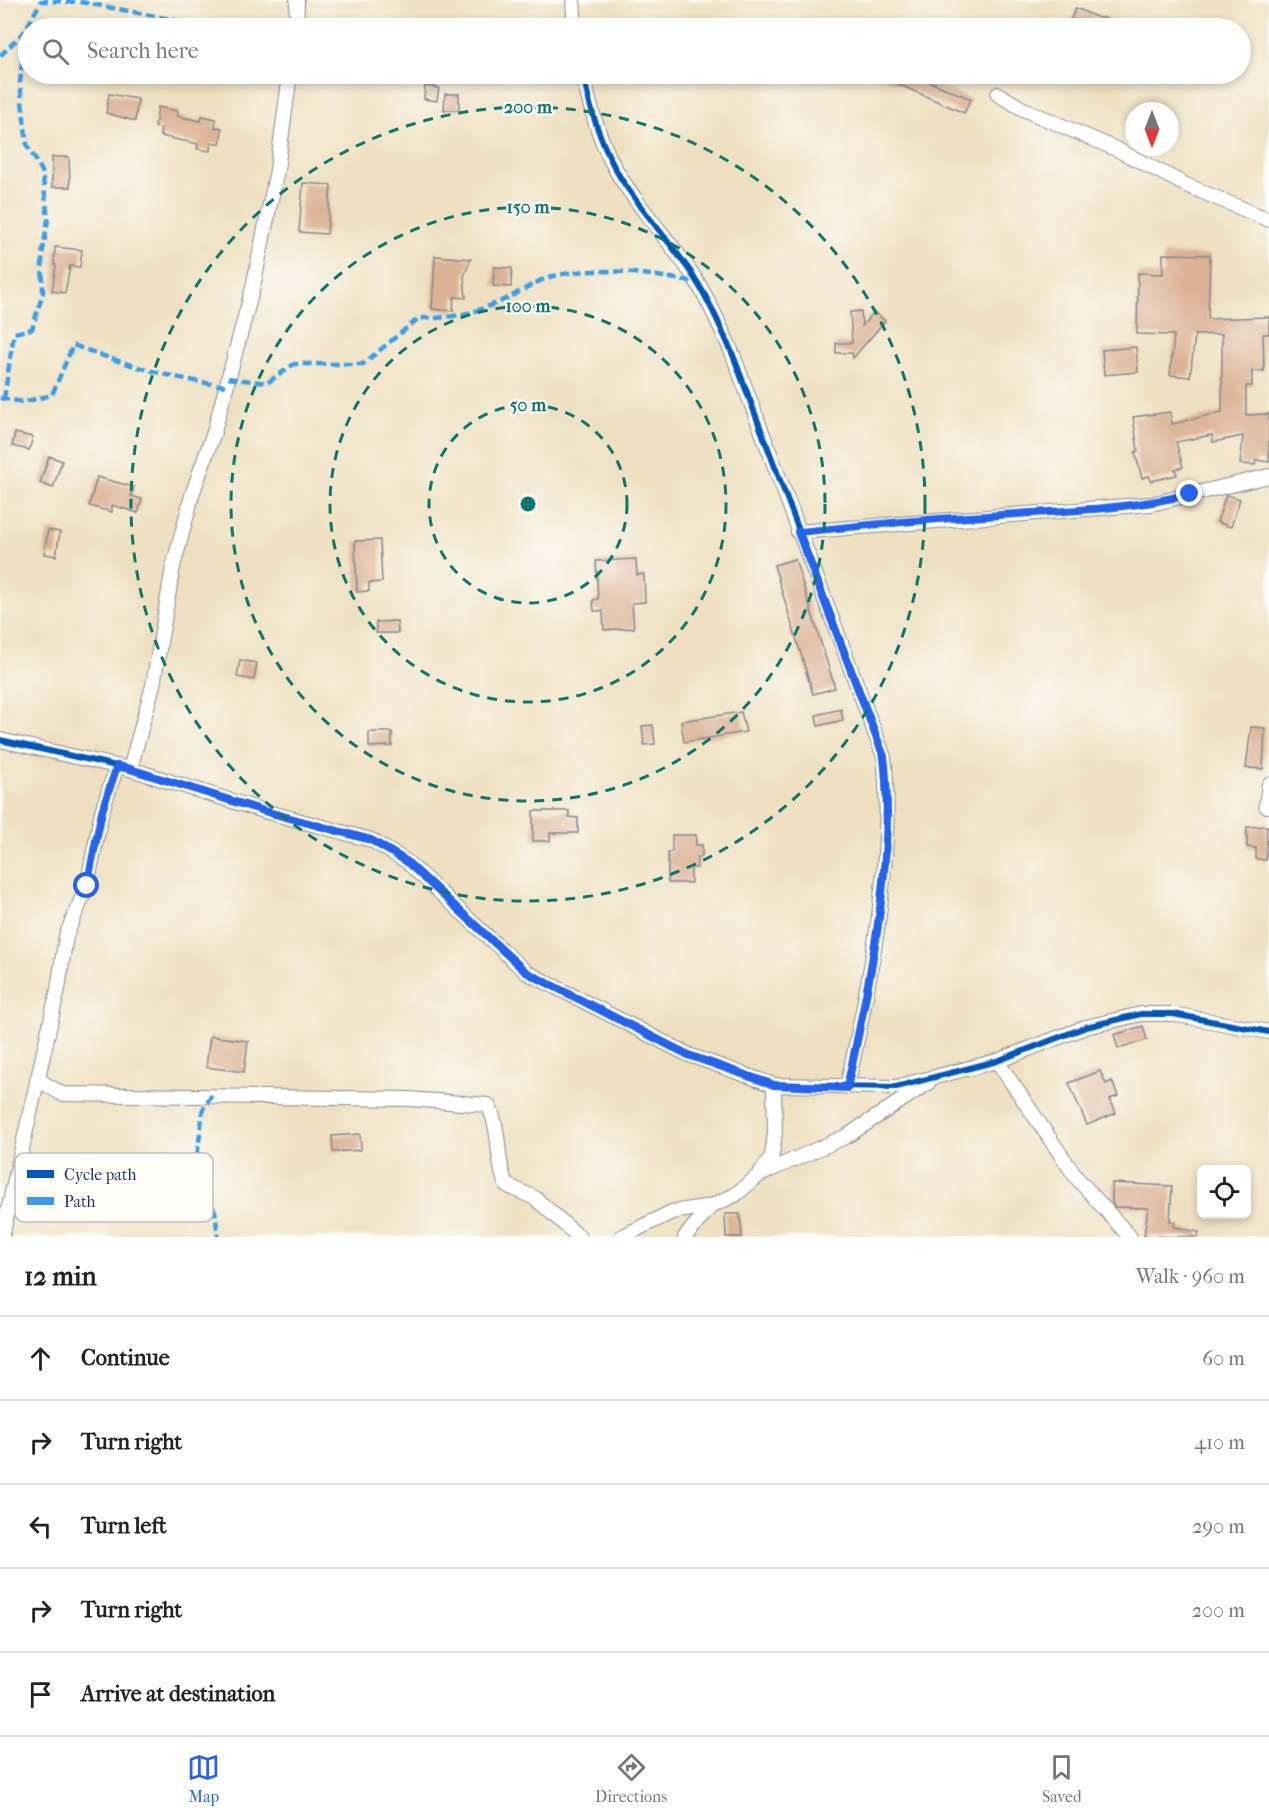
<!DOCTYPE html>
<html lang="en">
<head>
<meta charset="utf-8">
<style>
  :root { --surface:#fff; --page:#f6f6f6; --text:#222; --muted:#767676; --line:#e0e0e0; --accent:#2563eb }
  body { margin:0; font-family:"IM FELL French Canon",serif; background:var(--page); color:var(--text) }
  .controls { position:absolute; right:18px; bottom:18px; display:grid; overflow:hidden; border-radius:9px; box-shadow:0 3px 9px #0003 }
  .controls button { width:54px; height:54px; display:grid; place-items:center; padding:0; border:0; border-bottom:2px solid var(--line); background:var(--surface); color:var(--text); font:30px sans-serif }
  .compass { position:absolute; left:1125px; top:102px; width:54px; height:54px; border-radius:50%; background:var(--surface); box-shadow:0 3px 9px #0003; rotate:180deg }
  .stop { position:absolute; width:18px; height:18px; margin:-14px; border:4px solid #2563eb; border-radius:50%; background:#fff }
  .stop.end { background:#2563eb; border-color:#fff; box-shadow:0 2px 6px #0008 }
  .list { margin:0; padding:0; list-style:none }
  h2 { display:flex; justify-content:space-between; align-items:center; height:78px; margin:0; padding:0 24px; font-size:26px }
  h2 small { font-size:20px; font-weight:400; color:var(--muted) }
  .list li { display:grid; grid-template-columns:39px 1fr auto; gap:18px; align-items:center; box-sizing:border-box; height:84px; padding:0 24px; border-top:2px solid var(--line) }
  .list b { display:block; font-size:22px; white-space:nowrap }
  .list em { font-size:20px; font-style:normal; color:var(--muted) }
  .icon { flex:none; width:33px; height:33px; fill:none; stroke:currentColor; stroke-width:2; stroke-linecap:round; stroke-linejoin:round }
  .map { position:relative; flex:none; width:1269px; height:1237px; overflow:hidden }
  .search { position:absolute; background:var(--surface); box-shadow:0 3px 9px #0003; left:18px; right:18px; top:18px; height:66px; display:flex; align-items:center; gap:15px; box-sizing:border-box; padding:0 21px; border-radius:33px; color:var(--muted); font-size:22px }
  .sheet { height:498px; background:var(--surface) }
  nav { display:flex; justify-content:space-around; align-items:center; box-sizing:border-box; height:84px; border-top:2px solid var(--line); background:var(--surface); font-size:16px; color:var(--muted) }
  nav a { display:grid; justify-items:center; gap:3px }
  nav .on { color:var(--accent) }
  .map>svg:first-child { display:block }
</style>
</head>
<body>
<div class="map">
<svg width="1269" height="1237" viewBox="0 0 1269 1237">
  <rect width="100%" height="100%" fill="#fdfcf7"/>
  <filter id="ink" filterUnits="userSpaceOnUse"><feTurbulence type="fractalNoise" baseFrequency=".0167" numOctaves="2"/><feDisplacementMap in="SourceGraphic" scale="12" xChannelSelector="R" yChannelSelector="G"/><feConvolveMatrix kernelMatrix="1 2 1 2 8 2 1 2 1" color-interpolation-filters="sRGB"/></filter>
  <filter id="wash" filterUnits="userSpaceOnUse"><feTurbulence type="fractalNoise" baseFrequency=".008" numOctaves="4" result="noise"/><feDisplacementMap in="SourceGraphic" scale="24" xChannelSelector="R" yChannelSelector="G"/><feGaussianBlur stdDeviation="1.35" result="paint"/><feColorMatrix in="noise" values="0 0 0 0 0 0 0 0 0 0 0 0 0 0 0 0 0 1.4 0 .05"/><feComposite in="paint" operator="in"/></filter>
  <g filter="url(#wash)">
    <rect width="100%" height="100%" fill="#eee0c0"/>
    <g id="blocks">
      <path fill="#dcb294" d="M1076,8L1101,19L1102,17L1128,28H1067Z
        M875,74H911L971,99L964,113Z
        M425,86L439,88L437,101L424,99Z
        M109,94L138,99L135,121L106,113Z
        M445,94H459V110H444Z
        M158,107L178,111L177,116L201,121L202,116L216,119L215,127L222,128L220,144L211,142L210,151L197,149L198,144L160,136L161,128L155,127Z
        M52,157H69L70,187H52Z
        M303,183L331,185L327,234L299,232Z
        M55,247L82,250L80,267L70,266L65,293L52,291L56,265H54Z
        M1163,254L1210,255L1208,319L1269,317V334H1263L1264,371H1252V386H1246V415L1269,414V462L1256,460L1255,465L1240,464L1243,436L1213,442L1212,435L1176,442L1183,467L1175,469L1177,475L1151,481L1149,476L1142,478L1135,452L1138,451L1133,417L1170,412L1172,424L1222,412V334L1195,335L1190,377L1170,375L1174,335L1137,334L1138,273L1163,274Z
        M435,256L471,259L464,276L466,298L454,297L453,311L432,309Z
        M494,267L512,268L511,287L493,286Z
        M861,311L862,326L874,312L885,321L853,358L852,353H836V343H852L850,312Z
        M1136,347L1138,372L1104,375L1102,350Z
        M15,433L33,437L29,450L12,446Z
        M49,456L62,461L53,488L40,483Z
        M97,477L134,487L131,496L142,499L138,513L112,505V512L89,506Z
        M1226,495L1240,499L1231,527L1217,522Z
        M48,530L60,532L56,556L44,554Z
        M380,540L382,582L369,583V591L357,592L355,541Z
        M636,559L637,575L644,574L645,602L632,603L634,628L604,630L603,611H594L593,600L598,599L596,561Z
        M795,559L835,688L813,694L774,565Z
        M397,621L398,633H376V622Z
        M240,660L257,663L254,680L237,677Z
        M841,709L843,720L818,726L816,715Z
        M741,712L746,732L684,742L681,721Z
        M653,725L655,744L644,745L642,726Z
        M1251,727L1265,728L1263,769L1246,768Z
        M369,732H392V746L369,747Z
        M533,811H569V817L578,818V833H550V841H533Z
        M1267,826L1266,860L1256,859V848L1247,847V827Z
        M672,835H696V845H702V857H697V868H691V883H668V852H672Z
        M1143,1026L1147,1040L1118,1048L1114,1035Z
        M210,1036L248,1041L244,1072L206,1067Z
        M1100,1071L1106,1084L1112,1081L1118,1096L1110,1099L1116,1113L1087,1125L1069,1083Z
        M360,1134L361,1150L333,1152L332,1136Z
        M1112,1183L1172,1186L1170,1221L1175,1222L1174,1227L1199,1232L1198,1237L1144,1236L1148,1208L1115,1207L1112,1203Z
        M725,1214H740L742,1237H726Z"/>
    </g>
  </g>
  <g filter="url(#ink)">
    <use href="#blocks" fill-opacity="0" stroke="#84888f" stroke-width="1.5"/>
    <g fill="none" stroke-linecap="round" stroke-linejoin="round">
      <defs>
        <path id="minor" d="M573,0L575,28
          M296,28L297,0
          M583,74C590,109 601,146 620,177C642,212 671,242 694,277C710,302 721,328 733,355L884,757C895,860 869,987 847,1087
          M998,94L1023,109L1116,149L1186,185L1269,220
          M798,532L1151,504L1269,476
          M0,740L130,769L264,811L371,840L406,861L526,972L689,1055L774,1085L896,1087L997,1061L1086,1027L1141,1014H1173L1269,1032
          M130,769L153,685L173,567L193,492L214,432L253,287L277,170L290,74
          M1269,784L1266,806H1269
          M997,1061L1076,1177L1130,1237
          M37,1079L62,1094L409,1099L488,1105C502,1132 495,1159 506,1185L535,1198L579,1237
          M759,1175L847,1136L928,1083
          M2,1237L58,989L66,936L87,886L102,811L117,766
          M621,1237L672,1212L711,1206L735,1195L759,1175L772,1156L775,1132L774,1085
          M685,1237L711,1206"/>
      </defs>
      <use href="#minor" stroke="#84888f" stroke-width="16"/>
      <use href="#minor" stroke="#fff" stroke-width="14"/>
      <path stroke="#3b9de6" stroke-width="4.5" stroke-dasharray="9 4.5" stroke-linecap="butt" d="M0,56L25,31L41,1L81,2L218,28
        M228,378L267,383L294,364H363L419,318C451,319 475,313 504,300C519,293 534,282 550,277C597,264 649,275 697,282
        M0,398L23,402L52,395L73,345C124,364 172,379 226,386
        M4,399L14,333L32,329L43,293L42,256L48,219L42,171L27,145L20,83L25,31
        M212,1095L203,1109L194,1182L215,1211L218,1237"/>
      <defs>
        <path id="cycleway" d="M583,74C590,109 601,146 620,177C642,212 671,242 694,277C710,302 721,328 733,355L884,757C895,860 869,987 847,1087
          M0,740L130,769L264,811L371,840L406,861L526,972L689,1055L774,1085L896,1087L997,1061L1086,1027L1141,1014H1173L1269,1032"/>
      </defs>
      <use href="#cycleway" stroke="#fdfcf7" stroke-width="10"/>
      <use href="#cycleway" stroke="#0057b8" stroke-width="6"/>
    </g>
  </g>
  <g fill="none" stroke-linecap="round" stroke-linejoin="round" filter="url(#ink)">
    <path stroke="#2563eb" stroke-width="8" d="M87,886L102,811L117,766L130,769L264,811L371,840L406,861L526,972L688,1055L774,1085L847,1088C869,987 896,859 884,757L798,532C861,526 923,519 986,516C1054,511 1123,511 1190,494"/>
  </g>
  <g fill="none" stroke="#0f766e" stroke-width="3" stroke-dasharray="10 8">
    <circle cx="528" cy="504" r="99"/>
    <circle cx="528" cy="504" r="198"/>
    <circle cx="528" cy="504" r="297"/>
    <circle cx="528" cy="504" r="397"/>
  </g>
  <rect x="15" y="1153" width="198" height="69" rx="9" fill="#fdfcf7" stroke="#b9bec9" stroke-width="1.5"/>
  <rect x="27" y="1170" width="27" height="8" fill="#0057b8"/>
  <rect x="27" y="1197" width="27" height="8" fill="#3b9de6"/>
  <g font-size="16" fill="#1b2f5e">
    <text x="64" y="1180">Cycle path</text>
    <text x="64" y="1207">Path</text>
  </g>
  <circle cx="528" cy="504" r="9" fill="#0f766e" stroke="#fdfcf7" stroke-width="3"/>
  <g font-size="18" text-anchor="middle" font-weight="bold" fill="#0f766e" stroke="#fdfcf7" stroke-width="4.5" stroke-linejoin="round" paint-order="stroke">
    <text x="528" y="113">200 m</text>
    <text x="528" y="213">150 m</text>
    <text x="528" y="312">100 m</text>
    <text x="528" y="411">50 m</text>
  </g>
</svg>
<div class="controls">
<button><svg class="icon" aria-label="locate" viewBox="0 0 24 24"><circle cx="12" cy="12" r="6"/><path d="M12 2v4M12 18v4M2 12h4M18 12h4"/></svg></button>
</div>
<svg class="compass" viewBox="-18 -18 36 36"><path d="M0-13l5 13h-10z" fill="#e53935"/><path d="M0 13l5-13h-10z" fill="#767676"/></svg>
<div class="stop" style="left:87px;top:886px"></div>
<div class="stop end" style="left:1190px;top:494px"></div>
<div class="search"><svg class="icon" aria-label="search" viewBox="0 0 24 24"><circle cx="10" cy="10" r="6"/><path d="M15 15l6 6"/></svg>Search here</div>
</div>
<section class="sheet">
<h2>12 min<small>Walk · 960 m</small></h2>
<ul class="list">
<li><svg class="icon" aria-label="ahead" viewBox="0 0 24 24"><path d="M12 20V5M6 11l6-6 6 6"/></svg><div><b>Continue</b></div><em>60 m</em></li>
<li><svg class="icon" aria-label="right" viewBox="0 0 24 24"><path d="M7 20v-9h11M14 6l5 5-5 5"/></svg><div><b>Turn right</b></div><em>410 m</em></li>
<li><svg class="icon" aria-label="left" viewBox="0 0 24 24"><path d="M17 20v-9H6M10 6l-5 5 5 5"/></svg><div><b>Turn left</b></div><em>290 m</em></li>
<li><svg class="icon" aria-label="right" viewBox="0 0 24 24"><path d="M7 20v-9h11M14 6l5 5-5 5"/></svg><div><b>Turn right</b></div><em>200 m</em></li>
<li><svg class="icon" aria-label="arrive" viewBox="0 0 24 24"><path d="M6 21V4h12l-3 4 3 4H6"/></svg><div><b>Arrive at destination</b></div></li>
</ul>
</section>
<nav>
<a class="on"><svg class="icon" aria-label="map" viewBox="0 0 24 24"><path d="M3 6l6-2 6 2 6-2v14l-6 2-6-2-6 2zM9 4v14M15 6v14"/></svg>Map</a>
<a><svg class="icon" aria-label="directions" viewBox="0 0 24 24"><path d="M12 3l9 9-9 9-9-9zM9 14v-3h6M13 9l2 2-2 2"/></svg>Directions</a>
<a><svg class="icon" aria-label="saved" viewBox="0 0 24 24"><path d="M7 4h10v16l-5-4-5 4z"/></svg>Saved</a>
</nav>
</body>
</html>
